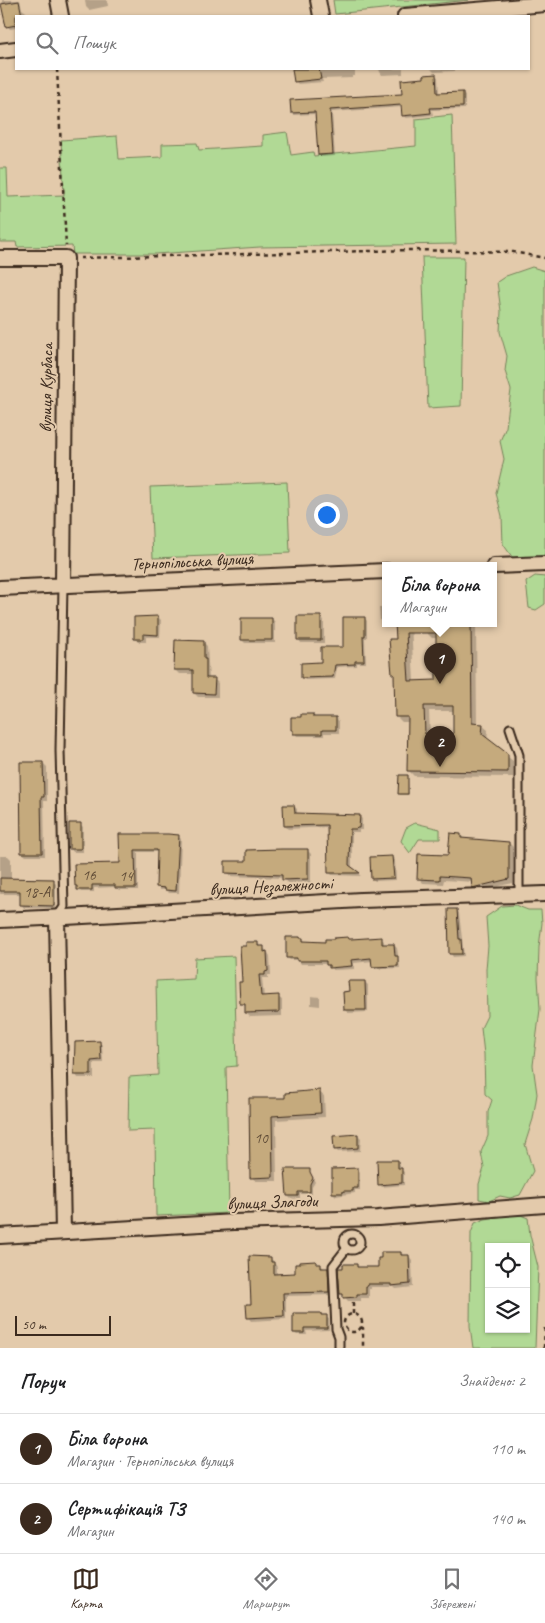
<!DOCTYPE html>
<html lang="uk">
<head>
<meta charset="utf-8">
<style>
  :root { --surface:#fff; --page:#f2f2f2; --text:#202124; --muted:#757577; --line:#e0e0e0; --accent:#3b2a1e }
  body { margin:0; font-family:Caveat,sans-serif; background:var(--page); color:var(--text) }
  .controls { position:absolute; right:15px; bottom:15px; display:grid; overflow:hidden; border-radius:0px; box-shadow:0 1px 4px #0004 }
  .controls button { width:45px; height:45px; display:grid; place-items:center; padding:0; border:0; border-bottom:1px solid var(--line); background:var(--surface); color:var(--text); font:25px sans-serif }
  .scale { position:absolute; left:15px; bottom:12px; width:96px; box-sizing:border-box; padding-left:5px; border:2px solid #3b2a1e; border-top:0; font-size:14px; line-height:18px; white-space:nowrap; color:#3b2a1e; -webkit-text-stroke:4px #e3caab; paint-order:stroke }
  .you { position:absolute; left:326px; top:514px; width:18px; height:18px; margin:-12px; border:4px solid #fff; border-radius:50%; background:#1a73e8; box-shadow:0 0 0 8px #1a73e833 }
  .badge { display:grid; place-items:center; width:32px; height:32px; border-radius:50%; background:var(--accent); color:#fff; font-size:16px; font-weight:700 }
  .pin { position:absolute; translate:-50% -41px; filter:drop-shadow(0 1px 2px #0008) }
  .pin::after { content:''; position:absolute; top:26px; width:18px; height:15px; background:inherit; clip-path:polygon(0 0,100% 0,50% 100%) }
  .popup { position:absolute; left:382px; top:562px; width:115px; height:65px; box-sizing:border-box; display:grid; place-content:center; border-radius:0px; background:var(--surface); filter:drop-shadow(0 1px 4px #0005); font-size:16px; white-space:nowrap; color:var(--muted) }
  .popup b { font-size:19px; color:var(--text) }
  .popup::after { content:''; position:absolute; left:50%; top:100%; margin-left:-10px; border:10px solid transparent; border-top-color:var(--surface) }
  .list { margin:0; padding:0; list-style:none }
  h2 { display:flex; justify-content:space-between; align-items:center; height:65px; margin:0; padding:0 20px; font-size:21px }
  h2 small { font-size:16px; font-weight:400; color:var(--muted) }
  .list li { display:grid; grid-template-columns:32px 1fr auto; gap:15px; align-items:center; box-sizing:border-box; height:70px; padding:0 20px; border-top:1px solid var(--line) }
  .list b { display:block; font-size:19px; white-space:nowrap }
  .list p { margin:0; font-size:16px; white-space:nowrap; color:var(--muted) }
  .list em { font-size:16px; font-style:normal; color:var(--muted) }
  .icon { flex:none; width:28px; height:28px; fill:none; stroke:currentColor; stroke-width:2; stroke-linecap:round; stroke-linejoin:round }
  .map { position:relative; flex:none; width:545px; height:1348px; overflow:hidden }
  .search { position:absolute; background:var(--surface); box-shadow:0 1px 4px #0004; left:15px; right:15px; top:15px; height:55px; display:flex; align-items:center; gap:12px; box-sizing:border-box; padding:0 18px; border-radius:0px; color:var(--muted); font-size:19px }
  .sheet { height:205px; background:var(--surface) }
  nav { display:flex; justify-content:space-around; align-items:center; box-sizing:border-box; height:70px; border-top:1px solid var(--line); background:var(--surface); font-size:14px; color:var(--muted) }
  nav a { display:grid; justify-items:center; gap:2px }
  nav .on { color:var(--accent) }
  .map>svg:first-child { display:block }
</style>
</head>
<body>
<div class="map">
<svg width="545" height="1348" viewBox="0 0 545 1348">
  <rect width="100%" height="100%" fill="#e3caab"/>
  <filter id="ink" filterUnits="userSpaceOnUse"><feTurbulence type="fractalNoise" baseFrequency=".02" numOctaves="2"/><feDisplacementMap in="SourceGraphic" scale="10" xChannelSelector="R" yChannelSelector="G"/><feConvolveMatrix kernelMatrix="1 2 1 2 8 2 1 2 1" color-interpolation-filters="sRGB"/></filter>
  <g filter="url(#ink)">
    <path fill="#b1d995" stroke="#76825a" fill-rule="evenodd" d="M333,0H469L335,14Z
      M452,115L456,244L260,247L155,254H73L72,246L17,247L16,242H0V168H7L8,197L64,195L61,140L117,136L119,159L162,157V144L197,143L199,150L263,146V135L287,132L291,155L313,152L314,156L416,146V119Z
      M422,257H464L461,406L428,408Z
      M532,267L545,271V558L515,561L503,544L502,516L496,493L504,459L500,441L506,427L511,390L505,371L507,356L500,332L501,311L497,282L506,276Z
      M287,482L290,553L153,558L150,487Z
      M535,576L545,577V604L536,610L529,608L526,582Z
      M415,823L440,829V839H419L410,853L401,841L406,828Z
      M515,905L528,910H541L542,923L539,947L538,978L540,1009L533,1065L537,1094L533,1119L525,1144L533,1171L520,1195L510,1198L500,1196L489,1201L479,1199V1184L484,1168L481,1152L488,1136V1112L492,1100L485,1094L484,1054L481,1028L487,1016L486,969L488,946L486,917L502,906Z
      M234,956L237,1066L226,1067L229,1213L156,1216L155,1130L128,1131L129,1077L158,1075L156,981L194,979L195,958Z
      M518,1214L528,1218L530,1235L538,1267L535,1348H473L470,1326L471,1233L475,1223L485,1219ZM489,1247H526V1329H489Z"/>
    <path fill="#0003" fill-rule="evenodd" d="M2,0H20L22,9L26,12L27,16H16V28L10,29L7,26Z
      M85,0H107L108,6L89,10L86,7Z
      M294,69H355V76H352V78L322,79L323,82L298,84L295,81Z
      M379,69H403V74L382,75L380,72Z
      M431,69H455V71L434,72Z
      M435,75L438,77L439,94L462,93L465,96V109L432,110L433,115L406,118L403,116V107L332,112L335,156L322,157L319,155L317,114L294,115L292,113L404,96L425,80Z
      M379,608H386V623H411L414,682L437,681V638H432L426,632V623H476L477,725H482L488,730L487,740L513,761V777L414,776L408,770L409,722H402L397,717L395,675L393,673L397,640L396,625H385L380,620ZM429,711H454V736L430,735Z
      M158,617L161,620L160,637H146V642H138L135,639Z
      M321,617L324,620V643H301L299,640Z
      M365,618L367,621V638H365L366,663H357V666L337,667L335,679L305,680L302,677L344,648Z
      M272,619L275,622V643H245L242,640Z
      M203,642L207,646L209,679H214L218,683V697H198L194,693L195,674H179L175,670Z
      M313,715L316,718H336L339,721V733H324V736H297L292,730L302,718Z
      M43,763L47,767V801H44L45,856H26L22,853Z
      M408,777L409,795H400L399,793Z
      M294,806L297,809V814L359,816L362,819V830H359V832H352V869L361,876L332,875L329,872V827L288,829L285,826Z
      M80,824L83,827V852H73L71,849Z
      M120,835L178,836L181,839L179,893H169L166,890H160L158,887V852H138V890H119L116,887L94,888V892H81L76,886L121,864Z
      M461,835L465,840L509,843L513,847V883L477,891L473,887V882L444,880L443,884L423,883L419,878L450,856Z
      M307,850L311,854V883H287L284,878L230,876L227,872L247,862Z
      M0,856H8L11,859V880L53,881L56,884V908H24L21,904V894H0Z
      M392,857L395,860L396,880L375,881L372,878Z
      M457,910L459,913L464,956L453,957L451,954Z
      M303,939L306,943H326L381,939L384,941V945H394L397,948L400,968L376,969L373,966L372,961L354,963V969L333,970L327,964H301L298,960H290L287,957Z
      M257,943L267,951L270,956L271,975H268V978H262L264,997H278L282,1000V1016L250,1017L246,1013V1007L241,1003L243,983Z
      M365,982L368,985V1012L348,1013L345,1010L350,993Z
      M311,996L320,997V1006L311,1005Z
      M100,1043L102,1045L103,1063H94V1078H78L76,1075Z
      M319,1092L324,1096L325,1117L276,1120L277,1181H256L251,1177L250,1099H286Z
      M358,1135L361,1138L360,1151L338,1152L335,1149Z
      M397,1161L400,1164V1169L404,1172V1185L382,1187L379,1184Z
      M309,1170L315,1182L312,1187V1194H300V1198L291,1199L288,1196Z
      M358,1170L360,1173V1190H355V1193L336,1196L333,1193Z
      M401,1253L404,1256H409L412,1260L413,1287L396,1289L394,1287H371V1289H369V1298H361V1301H348L341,1293L357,1265L360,1269L379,1268Z
      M271,1258L277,1267V1275H296L316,1262L331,1273L332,1295L286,1296V1319L251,1321L248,1317Z
      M321,1314L329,1319V1330L306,1331L307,1335H297L294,1333Z"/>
    <path fill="#c5aa7d" stroke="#3b2a1e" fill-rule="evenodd" d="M19,1L22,16H16V25L6,27L1,4Z
      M292,69H319L321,79L294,82Z
      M436,74L437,93L463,92V107L430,108L431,113L402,116L401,105L330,110L333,154L318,155L315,112L291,113L290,100L402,94L401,80L424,78V75Z
      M158,616V635L143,634V639H134V617Z
      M297,616H321V640H297Z
      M343,617H365V636H363L364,661H355V664L335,665L333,677L301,678V663L321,662V647H343Z
      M241,618H272V640H241Z
      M395,623H471L472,723L483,724L482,734L508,754V772L407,771L408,717H395L394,674H392L389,639H396ZM406,633H436V680L409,681ZM424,706H453V734H425Z
      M175,640L204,641V659H206V678H215L214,694L193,693V670H174Z
      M301,714H313V717H336V730H322V734H293V730H291V717H301Z
      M20,762H43L44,797H41L42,853H21Z
      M399,775H408V794H398Z
      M283,805H294L295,813L360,815L359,828H357L356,829H350L349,865L360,873H328L327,825L284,826Z
      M69,823H81V849H69Z
      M450,833L461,834V838L509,842V879L472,888L471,878L440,876V880H438L417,879L418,854L448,855Z
      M119,834H168L179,835L176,891L165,890V888L156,887L157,850H135L136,888H115V885H92V890H77V886H75L74,864L120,863Z
      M282,849H308V879L282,880V875L225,873V861H246V850Z
      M392,856L394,878L371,879L370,857Z
      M0,878L54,879V906L20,905V891H0Z
      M448,909H457L459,939H461L462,954H449Z
      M286,937H300V938H303V941L325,942V939H334V938L348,937L349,939H351L382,937V944H394L395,956H398V966L372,967L371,958L351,960L352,966L329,968V965H326V961H297V958H286Z
      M246,942H258V946H264V952L267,951L268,971L265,972V975H259L261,996L279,995V1012L245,1013V1004H240L239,982H242L240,946H246Z
      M348,981H365L366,1010H344L343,992L349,991Z
      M100,1041L101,1060L91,1061V1075H74L75,1042Z
      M320,1090L321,1113L272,1116L273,1177L250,1178L249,1098H285V1093Z
      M358,1134V1148L334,1150L333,1136Z
      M377,1160H398V1168H402V1183L378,1185Z
      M358,1168V1188H353V1191H343V1193H332V1169Z
      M285,1169H310V1172L313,1178L310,1184V1192H298V1196H287Z
      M381,1252H401V1255H409L410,1284L391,1286V1284H368V1286H366V1294H357V1297L343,1298V1294H340L338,1268H343V1264H357V1267H378V1258H381Z
      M249,1256L271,1257V1262H274V1274L295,1273V1264H299V1262L316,1261V1264H321V1268H328L329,1292L283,1293L284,1316L247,1318L246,1304H251Z
      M293,1313H321V1315H327V1328H304V1333H293Z"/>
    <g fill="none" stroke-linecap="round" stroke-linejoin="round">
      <defs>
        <path id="service" d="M510,728L519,755V894
          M57,917L64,907L60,750L63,585
          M344 1242a8 8 0 1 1 16 0a8 8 0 1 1-16 0Z
          M339,1348V1337L336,1329L333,1266L347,1248"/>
        <path id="minor" d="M58,0L61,16
          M318,0L321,16
          M405,16L545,4
          M0,51L16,49
          M0,258H66L63,585
          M494,566L545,564
          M0,588L386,571
          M57,918L63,1232
          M0,920L66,917L361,900L545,894
          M0,1236L234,1222L378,1218L545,1205"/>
      </defs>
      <use href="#service" stroke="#3b2a1e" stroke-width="11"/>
      <use href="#minor" stroke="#3b2a1e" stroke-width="18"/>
      <path stroke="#3b2a1e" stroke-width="2.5" stroke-dasharray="4 4" stroke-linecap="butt" d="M57,69L66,246
        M80,258L412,250L513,252L545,258
        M344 1323a9 9 0 1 1 18 0a9 9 0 1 1-18 0Z
        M353,1314V1301
        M361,1327L363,1328V1348
        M544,1348L545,1325"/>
      <use href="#service" stroke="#e3caab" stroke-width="7"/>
      <use href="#minor" stroke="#e3caab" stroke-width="14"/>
    </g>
  </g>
  <g text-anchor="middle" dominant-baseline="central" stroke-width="4" stroke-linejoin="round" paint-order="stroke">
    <g font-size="15" fill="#5e4a36">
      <text x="89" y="875">16</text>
      <text x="126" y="876">14</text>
      <text x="37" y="892">18-А</text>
      <text x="261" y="1138">10</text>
    </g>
    <g font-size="18" fill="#3b2a1e" stroke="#e3caab">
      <text transform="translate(46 388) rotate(-89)">вулиця Курбаса</text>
      <text transform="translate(192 561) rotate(-3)">Тернопільська вулиця</text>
      <text transform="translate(271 886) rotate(-3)">вулиця Незалежності</text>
      <text transform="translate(272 1202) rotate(-2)">вулиця Злагоди</text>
    </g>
  </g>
</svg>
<div class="controls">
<button><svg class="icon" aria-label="locate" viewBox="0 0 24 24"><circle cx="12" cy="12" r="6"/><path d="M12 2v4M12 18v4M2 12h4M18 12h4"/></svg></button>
<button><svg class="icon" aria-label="layers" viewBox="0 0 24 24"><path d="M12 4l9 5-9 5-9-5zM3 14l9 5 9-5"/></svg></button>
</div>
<div class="scale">50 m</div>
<div class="you"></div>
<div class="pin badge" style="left:440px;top:684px">1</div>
<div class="popup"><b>Біла ворона</b>Магазин</div>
<div class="pin badge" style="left:440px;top:767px">2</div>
<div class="search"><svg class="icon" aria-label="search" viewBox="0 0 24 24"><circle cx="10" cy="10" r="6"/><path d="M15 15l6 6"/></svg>Пошук</div>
</div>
<section class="sheet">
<h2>Поруч<small>Знайдено: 2</small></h2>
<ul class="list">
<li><span class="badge">1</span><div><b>Біла ворона</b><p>Магазин · Тернопільська вулиця</p></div><em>110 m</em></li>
<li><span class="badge">2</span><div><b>Сертифікація ТЗ</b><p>Магазин</p></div><em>140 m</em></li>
</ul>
</section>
<nav>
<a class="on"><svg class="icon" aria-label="map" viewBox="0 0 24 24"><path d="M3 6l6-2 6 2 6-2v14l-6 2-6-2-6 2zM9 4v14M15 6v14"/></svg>Карта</a>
<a><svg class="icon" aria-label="directions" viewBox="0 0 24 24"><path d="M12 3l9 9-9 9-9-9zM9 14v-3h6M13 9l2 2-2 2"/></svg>Маршрут</a>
<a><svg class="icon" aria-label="saved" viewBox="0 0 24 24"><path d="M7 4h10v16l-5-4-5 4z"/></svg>Збережені</a>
</nav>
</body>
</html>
